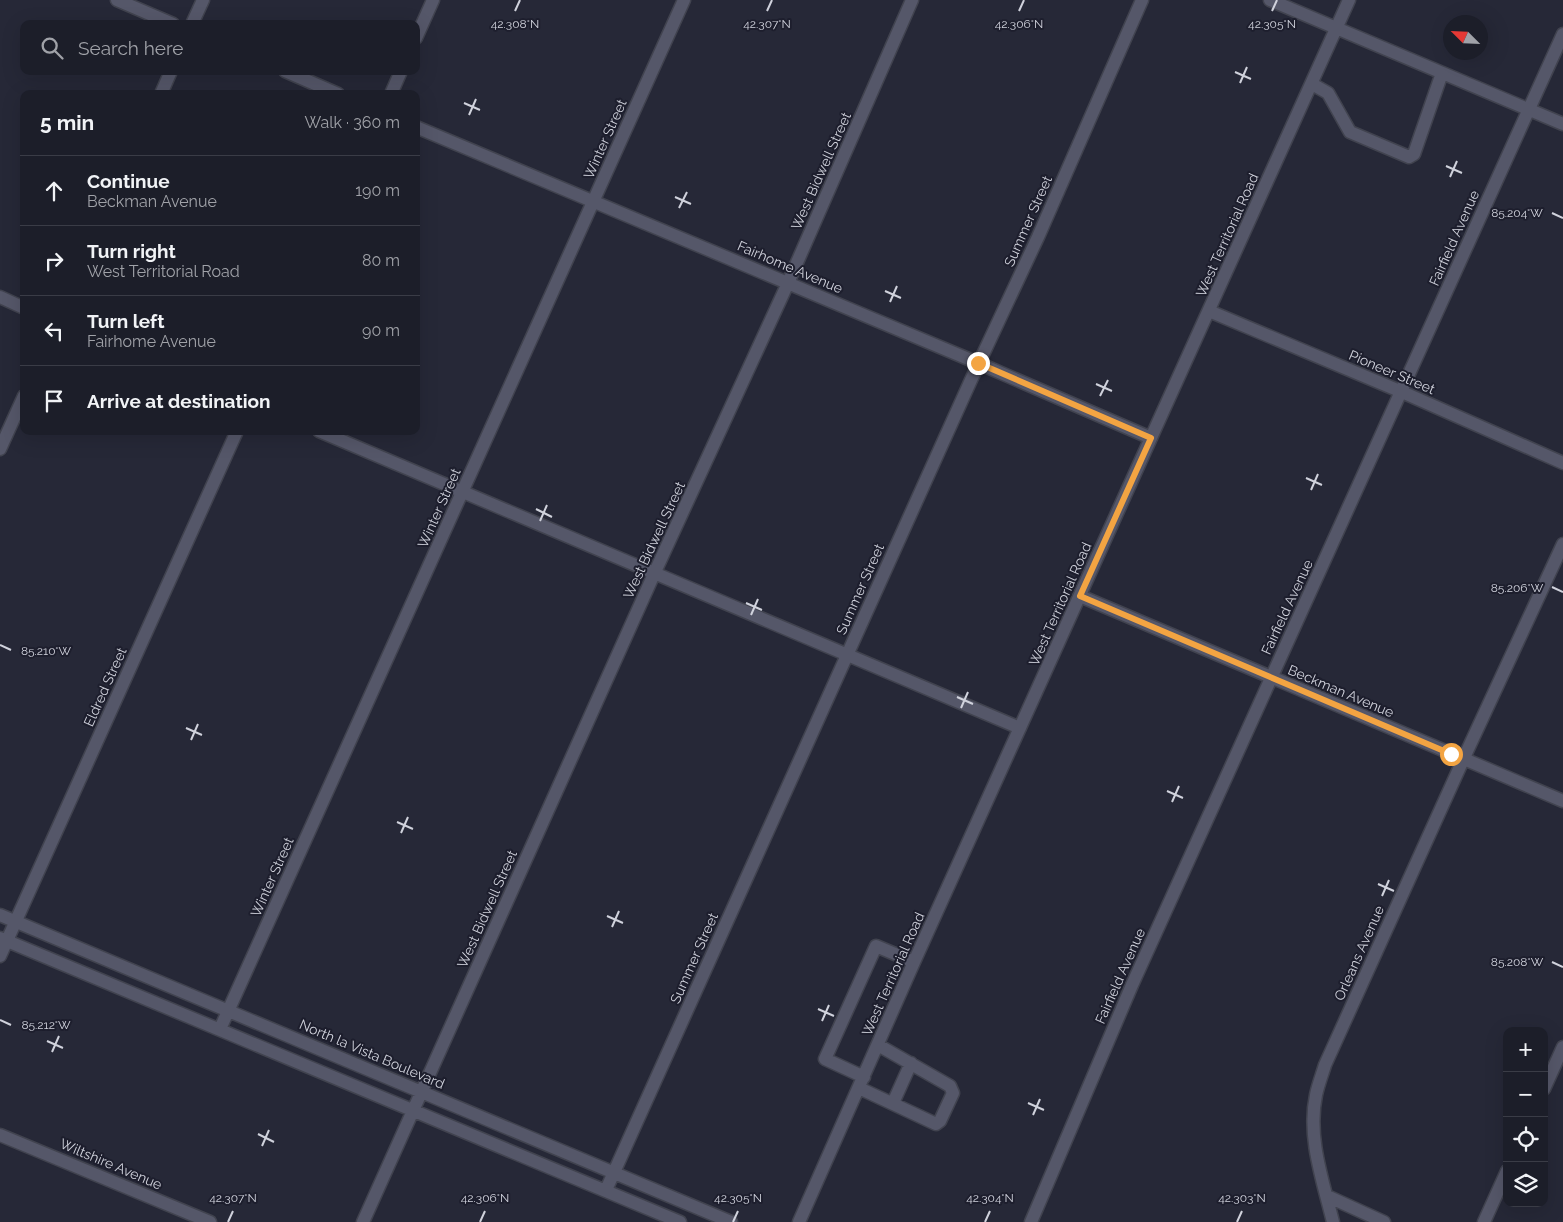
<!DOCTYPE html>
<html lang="en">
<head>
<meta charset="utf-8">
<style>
  :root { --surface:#1c1e29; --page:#292b35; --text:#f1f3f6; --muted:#a0a2a8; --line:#3a3c46 }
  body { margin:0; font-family:Raleway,sans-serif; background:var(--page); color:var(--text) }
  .controls { position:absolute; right:15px; bottom:15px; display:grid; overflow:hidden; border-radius:10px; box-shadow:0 5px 20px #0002 }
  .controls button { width:45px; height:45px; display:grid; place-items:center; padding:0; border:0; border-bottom:1px solid var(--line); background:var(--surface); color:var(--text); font:25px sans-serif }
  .compass { position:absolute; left:1443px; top:15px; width:45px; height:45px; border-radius:50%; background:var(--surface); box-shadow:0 5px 20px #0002; rotate:294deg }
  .stop { position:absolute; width:15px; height:15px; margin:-11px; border:4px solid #f3a442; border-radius:50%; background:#fff }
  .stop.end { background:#f3a442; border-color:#fff; box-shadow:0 1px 5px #0008 }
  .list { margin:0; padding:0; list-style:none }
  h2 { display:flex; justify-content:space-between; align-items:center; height:65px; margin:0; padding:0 20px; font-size:21px }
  h2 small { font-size:16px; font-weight:400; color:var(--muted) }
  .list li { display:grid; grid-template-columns:32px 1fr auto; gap:15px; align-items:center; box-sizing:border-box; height:70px; padding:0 20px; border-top:1px solid var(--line) }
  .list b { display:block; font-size:19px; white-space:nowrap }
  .list p { margin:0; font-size:16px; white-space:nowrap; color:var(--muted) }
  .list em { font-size:16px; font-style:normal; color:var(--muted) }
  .icon { flex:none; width:28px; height:28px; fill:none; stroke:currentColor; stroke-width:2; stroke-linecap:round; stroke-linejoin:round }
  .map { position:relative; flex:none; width:1563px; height:1222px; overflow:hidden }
  .search { position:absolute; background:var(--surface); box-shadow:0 5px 20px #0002; left:20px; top:20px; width:400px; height:55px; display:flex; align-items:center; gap:12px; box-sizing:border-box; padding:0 18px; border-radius:10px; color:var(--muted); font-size:19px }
  .panel { position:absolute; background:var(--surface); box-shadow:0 5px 20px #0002; left:20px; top:90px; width:400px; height:345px; border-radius:10px }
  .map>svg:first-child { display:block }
</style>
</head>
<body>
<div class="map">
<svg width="1563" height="1222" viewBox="0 0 1563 1222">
  <rect width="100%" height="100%" fill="#262837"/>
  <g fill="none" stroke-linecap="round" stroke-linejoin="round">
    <defs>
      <path id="minor" d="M117,0L173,24
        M1270,0L1563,124
        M192,24L203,0
        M416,38L433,0
        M285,71L338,94
        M1312,84L1328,93L1350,132L1409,157L1414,154L1442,73
        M161,94L171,71
        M391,94L401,71
        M416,127L978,363L1151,438
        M0,297L24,308
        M1209,311L1402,392L1563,463
        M319,431L1020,728
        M0,449L24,396
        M1080,596L1563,801
        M0,915L731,1222
        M0,938L680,1222
        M0,956L237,431
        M220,1029L684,0
        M864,1077L825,1059L876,946L914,962
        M859,1088L936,1124L940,1121L953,1093L950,1086L878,1045
        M1544,1089L1563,1047
        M893,1103L911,1063
        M0,1135L210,1222
        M606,1190L971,380L1038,237L1142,0
        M1327,1196L1384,1222
        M363,1222L654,574L788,283L912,0
        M799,1222L914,962L1349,0
        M1031,1222L1132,985L1563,34
        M1333,1222C1323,1181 1307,1137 1316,1095C1318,1085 1322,1075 1325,1065L1468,749L1563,544
        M1484,1222L1507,1171"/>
    </defs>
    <use href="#minor" stroke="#41434f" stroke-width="15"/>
    <use href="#minor" stroke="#555769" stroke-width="12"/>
  </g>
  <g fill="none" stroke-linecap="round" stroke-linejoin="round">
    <path stroke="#f3a442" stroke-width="6" d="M978,363L1151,438L1080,596L1451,754"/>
  </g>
  <path fill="none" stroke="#d0d2dc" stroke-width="2" d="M515,11L520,0M767,11L772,0M1019,11L1024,0M1272,11L1277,0M1235,72L1251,79M1240,83L1247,67M464,103L480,110M469,115L476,99M1446,166L1462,173M1450,177L1457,161M675,197L691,204M679,208L687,192M1552,213L1563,218M885,291L901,298M890,302L897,286M1096,384L1112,391M1100,396L1108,380M1306,478L1322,485M1311,490L1318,474M536,509L552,517M540,521L547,505M1552,587L1563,592M746,603L762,610M751,615L758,599M0,645L11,650M957,697L973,704M961,708L968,692M186,728L202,735M191,740L198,724M1167,791L1183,798M1172,802L1179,786M397,822L413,829M401,833L408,817M1378,884L1394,891M1382,896L1389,880M607,916L623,923M612,927L619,911M1552,962L1563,967M818,1009L834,1016M0,1020L11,1025M822,1021L829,1005M47,1041L63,1048M52,1052L59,1036M1028,1103L1044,1110M1033,1115L1040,1099M258,1134L274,1142M262,1146L269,1130M228,1222L233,1211M480,1222L485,1211M733,1222L738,1211M985,1222L990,1211M1237,1222L1242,1211"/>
  <g text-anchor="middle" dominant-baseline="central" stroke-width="4" stroke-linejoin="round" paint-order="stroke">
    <g font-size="14" fill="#d0d2dc" stroke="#1d1e2d">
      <text transform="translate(605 139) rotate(-66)">Winter Street</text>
      <text transform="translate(821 171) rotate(-66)">West Bidwell Street</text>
      <text transform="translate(1028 221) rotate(-66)">Summer Street</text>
      <text transform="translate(1227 235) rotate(-66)">West Territorial Road</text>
      <text transform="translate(1454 238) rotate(-66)">Fairfield Avenue</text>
      <text transform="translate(790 267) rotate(23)">Fairhome Avenue</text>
      <text transform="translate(1392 372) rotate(23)">Pioneer Street</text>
      <text transform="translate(439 508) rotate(-66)">Winter Street</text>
      <text transform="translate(654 540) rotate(-65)">West Bidwell Street</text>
      <text transform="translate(860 589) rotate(-66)">Summer Street</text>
      <text transform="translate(1060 604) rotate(-66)">West Territorial Road</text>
      <text transform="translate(1287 607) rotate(-65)">Fairfield Avenue</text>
      <text transform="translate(105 687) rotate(-66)">Eldred Street</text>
      <text transform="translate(1341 691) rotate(23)">Beckman Avenue</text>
      <text transform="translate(272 877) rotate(-66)">Winter Street</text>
      <text transform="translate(487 909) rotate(-66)">West Bidwell Street</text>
      <text transform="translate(1359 953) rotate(-66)">Orleans Avenue</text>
      <text transform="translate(694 958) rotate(-66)">Summer Street</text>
      <text transform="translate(893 974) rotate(-66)">West Territorial Road</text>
      <text transform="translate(1120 976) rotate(-66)">Fairfield Avenue</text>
      <text transform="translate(372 1054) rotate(23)">North la Vista Boulevard</text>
      <text transform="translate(111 1164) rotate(23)">Wiltshire Avenue</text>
    </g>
  </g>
  <g font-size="12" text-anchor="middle" fill="#d0d2dc" stroke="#1d1e2d" stroke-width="4" stroke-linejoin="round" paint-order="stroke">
    <text x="515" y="28">42.308°N</text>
    <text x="767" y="28">42.307°N</text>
    <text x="1019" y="28">42.306°N</text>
    <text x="1272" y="28">42.305°N</text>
    <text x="1517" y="217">85.204°W</text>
    <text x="1517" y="592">85.206°W</text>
    <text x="46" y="655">85.210°W</text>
    <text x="1517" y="966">85.208°W</text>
    <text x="46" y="1029">85.212°W</text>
    <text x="233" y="1202">42.307°N</text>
    <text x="485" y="1202">42.306°N</text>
    <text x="738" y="1202">42.305°N</text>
    <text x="990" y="1202">42.304°N</text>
    <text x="1242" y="1202">42.303°N</text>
  </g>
</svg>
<div class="controls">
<button>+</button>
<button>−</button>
<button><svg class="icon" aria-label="locate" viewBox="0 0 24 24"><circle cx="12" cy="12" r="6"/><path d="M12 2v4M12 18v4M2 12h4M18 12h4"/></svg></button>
<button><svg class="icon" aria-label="layers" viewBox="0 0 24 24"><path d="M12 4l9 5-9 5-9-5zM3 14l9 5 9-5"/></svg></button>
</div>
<svg class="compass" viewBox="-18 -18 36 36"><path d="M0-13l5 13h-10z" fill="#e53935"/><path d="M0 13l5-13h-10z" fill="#a0a2a8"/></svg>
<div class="stop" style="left:1451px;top:754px"></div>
<div class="stop end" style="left:978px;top:363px"></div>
<div class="search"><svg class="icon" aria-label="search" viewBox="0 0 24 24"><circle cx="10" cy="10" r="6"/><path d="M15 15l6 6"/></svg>Search here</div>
<section class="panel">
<h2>5 min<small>Walk · 360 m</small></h2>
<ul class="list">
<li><svg class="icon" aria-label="ahead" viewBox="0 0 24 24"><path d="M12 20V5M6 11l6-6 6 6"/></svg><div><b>Continue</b><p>Beckman Avenue</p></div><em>190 m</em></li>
<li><svg class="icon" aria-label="right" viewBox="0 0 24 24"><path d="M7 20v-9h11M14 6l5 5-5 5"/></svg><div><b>Turn right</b><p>West Territorial Road</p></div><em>80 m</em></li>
<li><svg class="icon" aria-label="left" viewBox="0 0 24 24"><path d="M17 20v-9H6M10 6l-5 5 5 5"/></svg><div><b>Turn left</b><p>Fairhome Avenue</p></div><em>90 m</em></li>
<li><svg class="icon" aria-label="arrive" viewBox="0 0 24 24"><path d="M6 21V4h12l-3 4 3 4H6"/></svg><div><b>Arrive at destination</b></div></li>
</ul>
</section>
</div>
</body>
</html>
